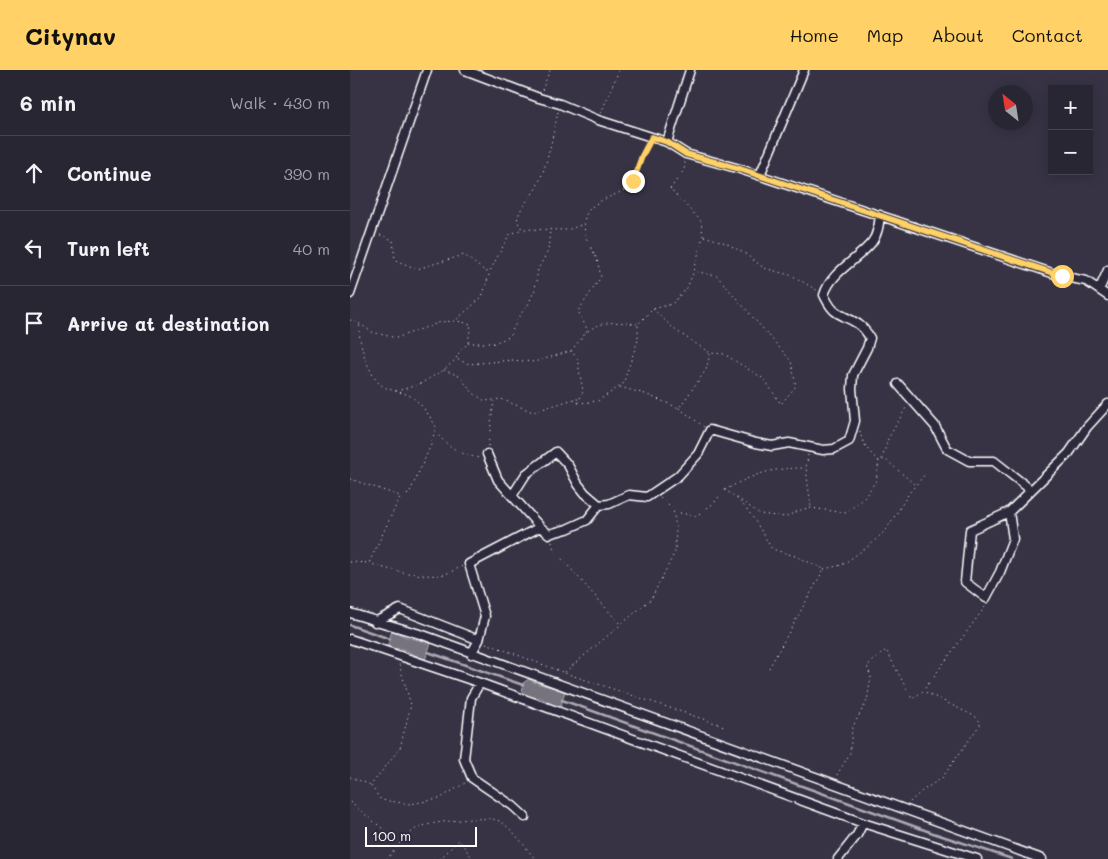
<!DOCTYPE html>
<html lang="en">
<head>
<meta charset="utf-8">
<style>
  :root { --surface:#292634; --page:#312e3c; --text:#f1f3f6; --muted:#a5a5ac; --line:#45434f; --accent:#ffd166 }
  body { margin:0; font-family:Mali,sans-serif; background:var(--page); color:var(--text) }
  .controls { position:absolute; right:15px; top:15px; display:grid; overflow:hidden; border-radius:0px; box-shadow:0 2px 12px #0003 }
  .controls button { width:45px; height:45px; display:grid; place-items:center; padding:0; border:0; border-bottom:1px solid var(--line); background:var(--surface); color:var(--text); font:25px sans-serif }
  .compass { position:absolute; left:638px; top:15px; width:45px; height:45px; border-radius:50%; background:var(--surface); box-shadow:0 2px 12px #0003; rotate:330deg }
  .scale { position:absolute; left:15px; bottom:12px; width:112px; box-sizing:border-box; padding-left:5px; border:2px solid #fff; border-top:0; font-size:14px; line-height:18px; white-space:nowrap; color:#fff; -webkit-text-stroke:4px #2f2a3d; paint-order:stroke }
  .stop { position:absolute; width:15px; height:15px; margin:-11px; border:4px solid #ffd166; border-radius:50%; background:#fff }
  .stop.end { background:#ffd166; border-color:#fff; box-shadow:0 1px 5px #0008 }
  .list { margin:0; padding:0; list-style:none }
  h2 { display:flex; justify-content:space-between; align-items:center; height:65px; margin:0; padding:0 20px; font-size:21px }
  h2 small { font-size:16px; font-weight:400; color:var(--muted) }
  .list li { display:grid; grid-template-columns:32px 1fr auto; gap:15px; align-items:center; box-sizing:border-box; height:75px; padding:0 20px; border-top:1px solid var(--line) }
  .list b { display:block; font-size:19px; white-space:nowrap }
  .list em { font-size:16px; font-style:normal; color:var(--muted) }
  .icon { flex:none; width:28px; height:28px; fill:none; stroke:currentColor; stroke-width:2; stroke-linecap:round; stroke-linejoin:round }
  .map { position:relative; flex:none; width:758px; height:789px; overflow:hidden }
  header { display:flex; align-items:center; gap:30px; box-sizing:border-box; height:70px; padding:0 25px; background:var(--accent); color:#111 }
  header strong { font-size:24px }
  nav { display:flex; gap:28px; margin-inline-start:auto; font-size:18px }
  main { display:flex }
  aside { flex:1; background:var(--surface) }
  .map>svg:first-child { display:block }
</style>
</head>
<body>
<header>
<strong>Citynav</strong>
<nav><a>Home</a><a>Map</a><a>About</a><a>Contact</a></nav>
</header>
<main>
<aside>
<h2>6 min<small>Walk · 430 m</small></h2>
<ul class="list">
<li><svg class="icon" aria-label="ahead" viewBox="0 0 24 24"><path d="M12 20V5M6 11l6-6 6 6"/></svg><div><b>Continue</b></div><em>390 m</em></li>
<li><svg class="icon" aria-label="left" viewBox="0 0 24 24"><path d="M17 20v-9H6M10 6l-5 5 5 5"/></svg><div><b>Turn left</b></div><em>40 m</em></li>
<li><svg class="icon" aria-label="arrive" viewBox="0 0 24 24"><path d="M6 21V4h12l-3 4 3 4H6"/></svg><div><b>Arrive at destination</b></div></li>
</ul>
</aside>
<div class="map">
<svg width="758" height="789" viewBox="0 0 758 789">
  <rect width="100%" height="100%" fill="#373345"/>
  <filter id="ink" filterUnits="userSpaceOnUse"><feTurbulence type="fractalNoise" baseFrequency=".02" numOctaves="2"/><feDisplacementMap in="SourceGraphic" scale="10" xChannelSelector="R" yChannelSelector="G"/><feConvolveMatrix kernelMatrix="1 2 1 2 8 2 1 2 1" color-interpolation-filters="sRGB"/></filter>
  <g filter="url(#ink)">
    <path fill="#76737f" stroke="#adabb2" d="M42,560L56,567L81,573L75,590L53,579L37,578Z
      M179,609C189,616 203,616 215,621L210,639L191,628L172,626L173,613Z"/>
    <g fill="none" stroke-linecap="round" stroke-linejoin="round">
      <path stroke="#adabb2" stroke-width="2.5" d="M0,555L40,569
        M78,582L173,615
        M212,630L583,763L662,789"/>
      <defs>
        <path id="minor" d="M115,0L189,28L210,34L248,50L317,72L336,84L390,99L711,206L736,211L758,226
          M317,72L340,0
          M410,105L454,0
          M749,220L758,200
          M0,224L77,0
          M548,314L585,356L597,379L619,391H644L681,420
          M137,384L148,410L190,457
          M162,426L176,404L206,382L218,395L228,414L235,423L249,435
          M659,442L663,469L650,502L636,528L615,512L620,460L659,442L719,383L737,357L758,334
          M0,543L73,565L692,789
          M25,552L50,539L129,570
          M0,569L130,613L513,753L627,789
          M121,584L129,570L135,546L119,494L190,457L199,464L217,459L237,450L249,435L259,434L279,425L297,427L328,406L348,384L360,360L406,373L422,376L439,373L473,380L484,379L499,371L505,351L502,319L503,305L517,278L520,268C511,251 500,251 486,242C480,238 477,231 474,225C481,201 508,190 522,172C528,164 529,154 530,145
          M130,613L121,628L114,689L122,708L163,736L175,747
          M488,789L507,765L513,753"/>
      </defs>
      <use href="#minor" stroke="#fff" stroke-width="11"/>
      <path stroke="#fff" stroke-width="1" stroke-dasharray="1 4" stroke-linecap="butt" d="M192,20L200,0
        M208,42C203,64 197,98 186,118C179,131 170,135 167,151L172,159L217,160L234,154C235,127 269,130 283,112C288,104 292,85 297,75
        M251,43L269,0
        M234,154L235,166L247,189L251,207L228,241L238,261C253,250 269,252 287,254
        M30,165L43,170L45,190L67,199L114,185L136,202L140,201L159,165L172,159
        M354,166L376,173L394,183L414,198L443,206L468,221
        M303,239L325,260L360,283L374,284L414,309L431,334L446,316L441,291L367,206L344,201
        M0,250L10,254L22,262L46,268L91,252L105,251L132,227L140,202
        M118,273H144L159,267L170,245L178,235L185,219L188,199L198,181L200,160
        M221,281L237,261
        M94,300L109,306L123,323L135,331L151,329L183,342L227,328L228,333L233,321L227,288L221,281L184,292L162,290L119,294L106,289
        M270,317L295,324L329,338L356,300L360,284
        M46,321L68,315L94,300L106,289L108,284L118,273L121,254L107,251
        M228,333L248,331L273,314L288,270V254L303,239L322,234L337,218L344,201L353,166L351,151L320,119L334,100L335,92
        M329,338L354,357
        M510,361C512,373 519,383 529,391L535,389L564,414
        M85,362C99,377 110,385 130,388
        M138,376L144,331
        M458,385L456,398L461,438
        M532,389L538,369L557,336
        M0,409L50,426L59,424L81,375L86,357C80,346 68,328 56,324C47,321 37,320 30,314C19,306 6,267 10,254
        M375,420C405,403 422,398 456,398
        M383,425L410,444L435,447L453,439L461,438L496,443L514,428L526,411L529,391
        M310,428L330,443L346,446L364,433L374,420C396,430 410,460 422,479L445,486L474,499L419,598
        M202,472L204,480L270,554
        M0,492L19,493L50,427
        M19,493C36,500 72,507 90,505C98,504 106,499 113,496
        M474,499L492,495L520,475L536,460L559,423L576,403
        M136,573L215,603L374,656
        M215,602L301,529L325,482L326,458L323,439
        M487,705L500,683L502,658L517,631L521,607L517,596L536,580L562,629L573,621L635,537
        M0,707L21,715L50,678L61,635L49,594
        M21,716L31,730L60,734L89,729L115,713
        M0,732L50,773L37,789
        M560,732L572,721L592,708L631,653L626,647L573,621
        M50,773C55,769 61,762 67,758C79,752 135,746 147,750C161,756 176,778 185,789
        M90,789L109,770L123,789"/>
      <use href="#minor" stroke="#2f2a3d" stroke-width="8"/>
    </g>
  </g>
  <g fill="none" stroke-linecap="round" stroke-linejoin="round" filter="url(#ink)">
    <path stroke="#ffd166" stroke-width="6" d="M283,111L292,86L302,67L317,72L336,84L390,99L712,206"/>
  </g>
</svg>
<div class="controls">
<button>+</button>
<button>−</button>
</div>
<svg class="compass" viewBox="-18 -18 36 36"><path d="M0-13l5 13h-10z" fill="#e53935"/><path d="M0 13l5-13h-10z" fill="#a5a5ac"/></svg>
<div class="scale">100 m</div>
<div class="stop" style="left:712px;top:206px"></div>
<div class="stop end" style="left:283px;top:111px"></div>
</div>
</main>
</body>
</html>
